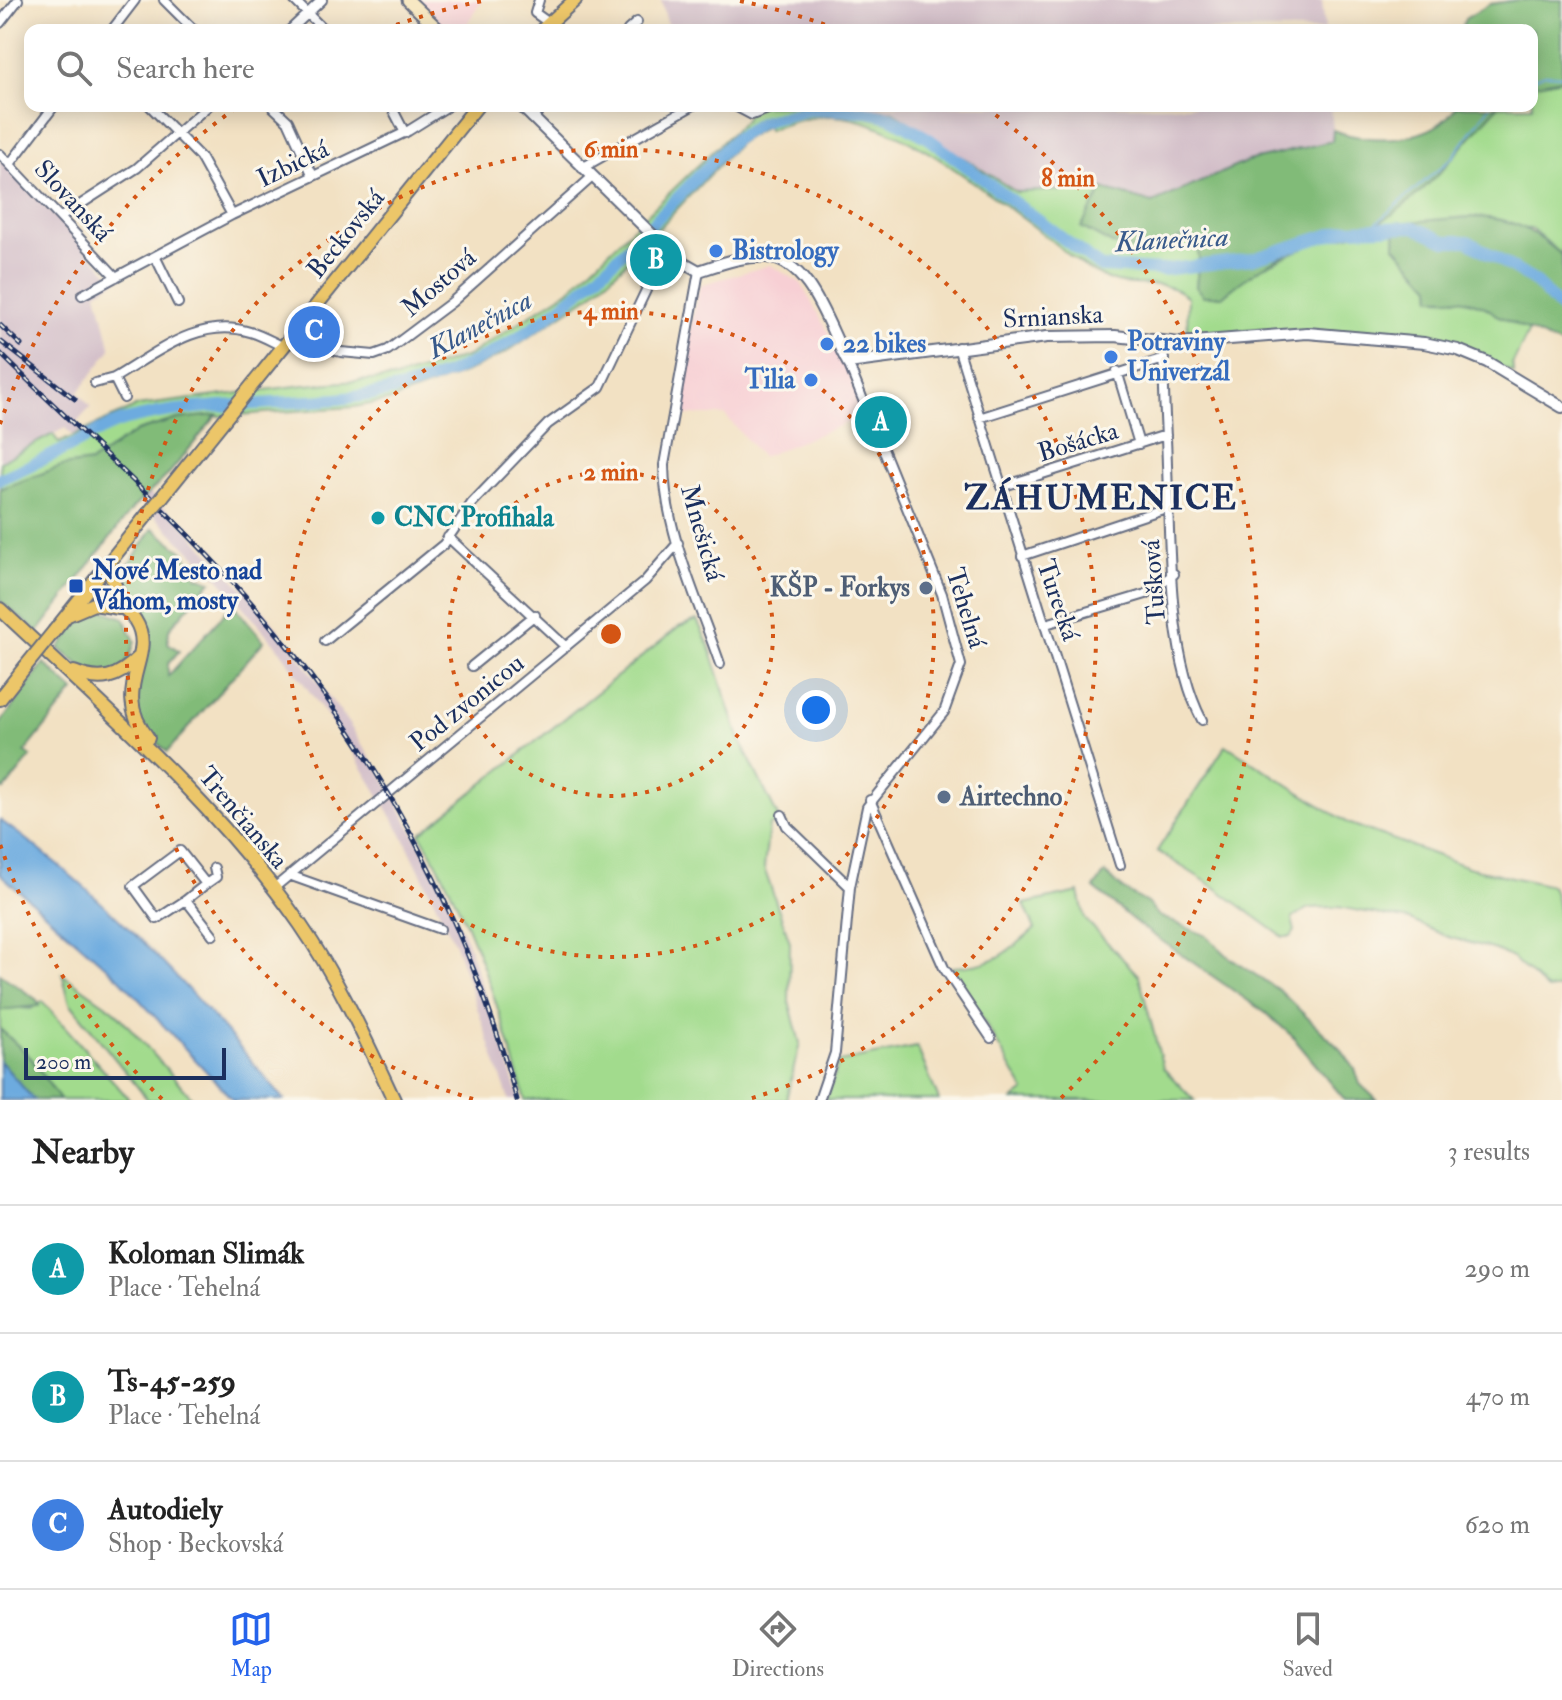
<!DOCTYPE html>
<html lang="en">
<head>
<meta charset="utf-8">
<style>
  :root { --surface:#fff; --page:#f6f6f6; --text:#222; --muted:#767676; --line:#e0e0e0; --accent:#2563eb }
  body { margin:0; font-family:"IM FELL Double Pica",serif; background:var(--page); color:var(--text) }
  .scale { position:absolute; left:24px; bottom:20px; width:202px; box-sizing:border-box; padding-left:8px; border:4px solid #1b2f5e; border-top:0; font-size:22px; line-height:28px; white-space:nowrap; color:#1b2f5e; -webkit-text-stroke:6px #fbf7ec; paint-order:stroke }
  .you { position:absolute; left:816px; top:710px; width:28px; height:28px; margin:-20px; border:6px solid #fff; border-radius:50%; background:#1a73e8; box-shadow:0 0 0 12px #1a73e833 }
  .badge { display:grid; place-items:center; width:52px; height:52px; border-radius:50%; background:var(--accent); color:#fff; font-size:26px; font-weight:700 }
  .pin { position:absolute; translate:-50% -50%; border:4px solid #fff; box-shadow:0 2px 8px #0006 }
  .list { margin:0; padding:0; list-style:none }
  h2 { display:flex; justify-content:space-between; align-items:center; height:104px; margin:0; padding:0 32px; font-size:34px }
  h2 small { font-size:26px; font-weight:400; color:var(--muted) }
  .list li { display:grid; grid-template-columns:52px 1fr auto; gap:24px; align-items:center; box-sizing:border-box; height:128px; padding:0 32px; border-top:2px solid var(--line) }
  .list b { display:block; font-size:30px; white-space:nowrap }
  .list p { margin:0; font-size:26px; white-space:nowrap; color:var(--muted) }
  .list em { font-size:26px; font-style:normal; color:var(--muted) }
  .icon { flex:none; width:44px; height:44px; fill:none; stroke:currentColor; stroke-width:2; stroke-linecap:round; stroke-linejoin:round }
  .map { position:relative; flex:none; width:1562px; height:1100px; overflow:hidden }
  .search { position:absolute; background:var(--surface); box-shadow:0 4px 20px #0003; left:24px; right:24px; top:24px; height:88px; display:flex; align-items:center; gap:20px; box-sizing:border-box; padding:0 28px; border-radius:16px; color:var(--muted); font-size:30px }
  .sheet { height:488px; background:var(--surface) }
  nav { display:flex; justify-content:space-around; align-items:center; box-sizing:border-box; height:112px; border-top:2px solid var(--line); background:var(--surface); font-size:22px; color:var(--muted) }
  nav a { display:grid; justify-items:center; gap:4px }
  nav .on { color:var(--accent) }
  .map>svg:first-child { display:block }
</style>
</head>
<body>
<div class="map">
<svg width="1562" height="1100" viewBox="0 0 1562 1100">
  <rect width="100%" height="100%" fill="#fbf7ec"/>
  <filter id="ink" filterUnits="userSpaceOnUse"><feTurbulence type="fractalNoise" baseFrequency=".0125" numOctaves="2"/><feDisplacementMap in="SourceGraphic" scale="16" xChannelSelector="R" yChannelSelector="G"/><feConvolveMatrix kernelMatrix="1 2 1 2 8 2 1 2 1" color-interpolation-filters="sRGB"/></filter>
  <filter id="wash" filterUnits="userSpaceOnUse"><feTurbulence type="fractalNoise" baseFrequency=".006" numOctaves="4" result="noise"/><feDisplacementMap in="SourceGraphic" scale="32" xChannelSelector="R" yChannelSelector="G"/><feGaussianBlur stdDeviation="1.8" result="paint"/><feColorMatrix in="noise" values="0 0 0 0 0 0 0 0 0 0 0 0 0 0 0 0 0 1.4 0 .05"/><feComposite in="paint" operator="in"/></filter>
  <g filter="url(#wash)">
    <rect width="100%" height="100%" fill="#f2e1c3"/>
    <path fill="#f7cfd4" d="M413,0H482L463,30H445Z
      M770,265L801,283L846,365L864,416L762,457L725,415H679L687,344L700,285Z"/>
    <path fill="#d2bdc8" d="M661,0H1322L1325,30H669Z
      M848,106H1331L1333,130V141L1248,161L1153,203L1103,189L1016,192L892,111Z
      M0,159L116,281L97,292L111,349L78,393L91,407L76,423L179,521L267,614L345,718L385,780L440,883L467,941L520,1100H509L455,944L401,832L352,751L279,649L219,579L65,428L0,462Z"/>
    <path fill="#a2db8d" stroke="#5e8576" stroke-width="2" d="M1554,79H1562V255L1532,229L1396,223L1395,246L1431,286L1432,298L1463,299L1488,307L1529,331L1512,365L1514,373L1428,336L1408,338L1350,332L1255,330L1187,337L1188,297C1160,275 1137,291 1107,279C1079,267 1057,244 1033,226C981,188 897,119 833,116C812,115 788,123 768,130L767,126L740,142L629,260L592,294L507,352L469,371L392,400L354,407L178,419L137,431L91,462L0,489V462L53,434L59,443L137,406L304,385L396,378L468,356L569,290L744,121L750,110L761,106H848L892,111L1016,192L1103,189L1082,227L1152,255L1181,237L1195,239L1199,257L1196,287L1223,296L1250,273L1290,254L1320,241L1361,232L1498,106H1532V85Z
      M697,620L709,645L739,738L782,825H769L764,868L790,942L789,1002L800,1043L786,1100H525C500,1008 470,916 420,834L679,627Z
      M1226,745L1348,823L1471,868L1552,886C1562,909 1562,959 1562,988L1547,990L1514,959L1496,950L1448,937L1410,920L1338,907L1308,908L1292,919L1295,931L1291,937H1283L1213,886L1157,851Z
      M1079,892L1085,919L1139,976L1163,1068L1194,1100H1013L1025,1091L952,967C993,966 1005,955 1035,929L1024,904Z
      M62,974L115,1011L194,1100H148L70,1003Z
      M42,1001L130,1100H60L31,1058L0,1029V1010L11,1007L31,1009Z
      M917,1047L939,1100H826L839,1062Z"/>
    <path fill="#81bb78" stroke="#4e756b" stroke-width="2" d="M1517,0H1562V79L1532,85V30H1461L1465,19L1490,4Z
      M1456,106H1498C1458,150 1421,204 1365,230C1353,236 1337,236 1323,240C1287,250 1252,272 1223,296H1203L1196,287L1199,257L1195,239L1181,237L1152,255L1112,244L1081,227L1103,189L1153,203L1248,161L1332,141L1333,130C1370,144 1434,144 1456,106Z
      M1469,217C1514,217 1528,228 1562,255V346L1496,315C1479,299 1454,297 1432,298L1431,286L1395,246L1396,223Z
      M217,415L167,476L133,508L38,632L0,601V489L62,466L91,462L137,431L178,419Z
      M153,528L184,553L196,576L211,581L169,629L168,643L179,651L168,664V676L233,604L264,641L167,752L145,731L133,710L147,633L119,580Z
      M100,609L124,618L135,641C122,693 87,674 59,648L81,620Z
      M44,663L74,691L25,752L31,757L4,790L0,787V724Z
      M1105,873L1124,890L1147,903L1159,916L1207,936L1230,958L1280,991L1342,1051L1355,1069L1360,1084L1377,1100H1345L1292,1036L1267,1014L1139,925L1094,888Z
      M0,974L37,1000L39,1006L0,1010Z
      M0,1029L31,1058L60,1100H34L0,1061Z"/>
    <path fill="#6dabdf" stroke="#446d9e" stroke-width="2" d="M0,820C108,897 200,998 284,1100H233L120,979L0,874Z
      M0,1061L34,1100H0Z"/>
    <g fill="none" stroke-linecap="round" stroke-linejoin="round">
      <path stroke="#6dabdf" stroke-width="2" d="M1532,79L1544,74L1562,75
        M1370,228L1453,157L1490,106"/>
      <path stroke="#6dabdf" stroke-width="12" d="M0,479C26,467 52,456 77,443C92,435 109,424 126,420C220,395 320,412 414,385C550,346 640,233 736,138L761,122L813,109L862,111L890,117L928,138L1101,267L1162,270L1252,259L1347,229L1414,227L1445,241H1468L1534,281L1562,310"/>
    </g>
  </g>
  <g filter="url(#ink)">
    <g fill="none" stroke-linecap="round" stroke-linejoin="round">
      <defs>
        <path id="minor" d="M164,0L194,30
          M294,0L324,30
          M539,0L535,13L549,23
          M0,23L18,0
          M112,30L135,0
          M290,30L322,0
          M628,30L637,22
          M150,106L200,157L232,215
          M272,106L288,121L313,176
          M391,106L405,133
          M735,106L752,115L776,106
          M882,106L888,107
          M532,118L544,106
          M0,154L116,277
          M10,164L54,106
          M582,168L692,106
          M61,217L137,168L208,106
          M155,256L178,303
          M699,271L664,465C665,533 698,600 720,664
          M82,295L232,215L408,131L448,106
          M289,340L341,352L374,355L388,350L452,302L591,178
          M1164,341C1162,382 1166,424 1167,465C1170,540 1167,654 1202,720
          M958,347L1120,865
          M1117,371L1139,444
          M95,383L114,378
          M124,398L114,378C155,354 199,316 250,332C261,335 273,342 284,347
          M979,418L1164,359
          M1001,487L1166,435
          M448,537L566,647
          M1022,556L1169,507
          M1046,624L1146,594L1174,574
          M325,641L444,544L472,503L548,424L600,387L648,286
          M472,666L535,615
          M870,800L944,968L991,1038
          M782,815L787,826L850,887
          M289,875L440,929
          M206,884L216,877L214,868
          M274,888L645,581L678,543
          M186,900L206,884L180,851L133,886L157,919L186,900L213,935
          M819,1100L835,1053L850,887L867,807L944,712L961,665L942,594L848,363"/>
        <path id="tertiary" d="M521,106L676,258L699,271C720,264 744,255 767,257C812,262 829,330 848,363L1047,337L1115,336L1180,343L1307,333L1424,343L1458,350L1487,362L1562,407"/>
        <path id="secondary" d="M408,0L439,30"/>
        <path id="primary" d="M542,30L575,0
          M162,497L477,106
          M107,565L122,603
          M93,583C106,594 125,606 135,620C159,657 108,687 148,738
          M0,609C106,709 216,803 300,924C338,979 366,1040 394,1100
          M68,615L94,604L119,608
          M55,630L147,515
          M74,672C101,683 118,678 138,658
          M0,699L25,667"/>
      </defs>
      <use href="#minor" stroke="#666d81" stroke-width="12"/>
      <use href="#tertiary" stroke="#666d81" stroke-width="14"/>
      <use href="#secondary" stroke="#666d81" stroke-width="15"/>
      <use href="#primary" stroke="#666d81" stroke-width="16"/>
      <use href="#minor" stroke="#fff" stroke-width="8"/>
      <use href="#tertiary" stroke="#fff" stroke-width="10"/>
      <use href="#secondary" stroke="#f7e8c3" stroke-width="11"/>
      <use href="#primary" stroke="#ecc669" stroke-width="12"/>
      <defs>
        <path id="rail" d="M0,325L21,345
          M0,341L75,399
          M0,353C82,434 169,510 246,597C374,741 466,914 517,1100"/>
      </defs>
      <use href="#rail" stroke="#1b2f5e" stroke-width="5"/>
      <use href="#rail" stroke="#fbf7ec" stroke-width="2" stroke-dasharray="6" stroke-linecap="butt"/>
      <defs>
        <path id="primary-bridge" d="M147,515L162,497
          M25,667L55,630"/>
      </defs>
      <use href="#primary-bridge" stroke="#666d81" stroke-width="16" stroke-linecap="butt"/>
      <use href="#primary-bridge" stroke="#ecc669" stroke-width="12"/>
    </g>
  </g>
  <g fill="none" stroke="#d45514" stroke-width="4" stroke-dasharray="4 8">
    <circle cx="611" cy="634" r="162"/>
    <circle cx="611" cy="634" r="323"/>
    <path d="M473 1099A485 485 0 1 1 749 1099"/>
    <path d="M162 1099A646 646 0 0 1 0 844M0 424A646 646 0 0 1 236 108M385 29A646 646 0 0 1 482 1M740 1A646 646 0 0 1 837 29M986 108A646 646 0 0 1 1060 1099"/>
  </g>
  <g fill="#3f7fe0" stroke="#fbf7ec" stroke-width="3">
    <circle cx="716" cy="251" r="8"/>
    <circle cx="827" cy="344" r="8"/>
    <circle cx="1111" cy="357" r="8"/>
    <circle cx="811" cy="380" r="8"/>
  </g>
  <circle fill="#0f9aa8" stroke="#fbf7ec" stroke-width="3" cx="378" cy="518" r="8"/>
  <rect fill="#1a4fb4" stroke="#fbf7ec" stroke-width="3" x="68" y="578" width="16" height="16" rx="4"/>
  <g fill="#5c6f8a" stroke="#fbf7ec" stroke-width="3">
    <circle cx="926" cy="588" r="8"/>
    <circle cx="944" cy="797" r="8"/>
  </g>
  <g text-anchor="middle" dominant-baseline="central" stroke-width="6" stroke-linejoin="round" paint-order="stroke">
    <g font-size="26" fill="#1b2f5e" stroke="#fbf7ec">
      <text transform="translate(293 164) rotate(-26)">Izbická</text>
      <text transform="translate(73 201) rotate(47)">Slovanská</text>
      <text transform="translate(346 234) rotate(-51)">Beckovská</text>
      <text transform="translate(439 283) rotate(-41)">Mostová</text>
      <text transform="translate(1053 317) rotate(-3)">Srnianska</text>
      <text transform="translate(1078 442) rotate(-17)">Bošácka</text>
      <text transform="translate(702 533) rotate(74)">Mnešická</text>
      <text transform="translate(1154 582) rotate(-94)">Tušková</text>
      <text transform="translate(1058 600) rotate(71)">Turecká</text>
      <text transform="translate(966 608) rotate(73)">Tehelná</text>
      <text transform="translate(467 703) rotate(-39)">Pod zvonicou</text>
      <text transform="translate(243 818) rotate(50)">Trenčianska</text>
    </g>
    <g font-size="26" font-weight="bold" fill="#366cbe" stroke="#fbf7ec" text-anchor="start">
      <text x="732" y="251">Bistrology</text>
      <text x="1127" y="342">Potraviny<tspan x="1127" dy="30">Univerzál</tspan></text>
      <text x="843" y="344">22 bikes</text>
      <text x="795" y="380" text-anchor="end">Tilia</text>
    </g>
    <g font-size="26" font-weight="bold" fill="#0d838f" stroke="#fbf7ec" text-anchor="start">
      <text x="394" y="518">CNC Profihala</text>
    </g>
    <g font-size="26" font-weight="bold" fill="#164399" stroke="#fbf7ec" text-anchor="start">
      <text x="92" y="571">Nové Mesto nad<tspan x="92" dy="30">Váhom, mosty</tspan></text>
    </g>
    <g font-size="26" font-weight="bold" fill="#4e5e75" stroke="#fbf7ec" text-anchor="end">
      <text x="910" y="588">KŠP - Forkys</text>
      <text x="960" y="797" text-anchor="start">Airtechno</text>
    </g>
    <g font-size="28" font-style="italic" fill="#385a8b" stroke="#fbf7ec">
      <text transform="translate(1172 240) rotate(-3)">Klanečnica</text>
      <text transform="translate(480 325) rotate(-28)">Klanečnica</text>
    </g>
    <g font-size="34" font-weight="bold" letter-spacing="2" fill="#1b2f5e" stroke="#fbf7ec">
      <text x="1101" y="498">ZÁHUMENICE</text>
    </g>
  </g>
  <circle cx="611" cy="634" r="12" fill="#d45514" stroke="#fbf7ec" stroke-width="4"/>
  <g font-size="24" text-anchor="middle" font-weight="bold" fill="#d45514" stroke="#fbf7ec" stroke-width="6" stroke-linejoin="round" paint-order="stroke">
    <text x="611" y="157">6 min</text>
    <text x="1068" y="186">8 min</text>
    <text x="611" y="319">4 min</text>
    <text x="611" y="480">2 min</text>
  </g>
</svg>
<div class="scale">200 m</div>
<div class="you"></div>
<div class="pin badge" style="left:881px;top:422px;background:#0f9aa8">A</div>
<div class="pin badge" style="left:656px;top:260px;background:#0f9aa8">B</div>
<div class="pin badge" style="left:314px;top:332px;background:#3f7fe0">C</div>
<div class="search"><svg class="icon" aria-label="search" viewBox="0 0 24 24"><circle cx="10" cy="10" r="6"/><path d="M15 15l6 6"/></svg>Search here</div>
</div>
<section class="sheet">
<h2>Nearby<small>3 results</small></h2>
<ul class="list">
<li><span class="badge" style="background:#0f9aa8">A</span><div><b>Koloman Slimák</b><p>Place · Tehelná</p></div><em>290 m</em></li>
<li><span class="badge" style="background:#0f9aa8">B</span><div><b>Ts-45-259</b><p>Place · Tehelná</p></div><em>470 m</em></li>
<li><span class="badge" style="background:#3f7fe0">C</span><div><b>Autodiely</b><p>Shop · Beckovská</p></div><em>620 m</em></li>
</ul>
</section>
<nav>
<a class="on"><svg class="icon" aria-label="map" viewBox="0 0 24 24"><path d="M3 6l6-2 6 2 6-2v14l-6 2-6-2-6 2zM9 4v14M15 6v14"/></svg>Map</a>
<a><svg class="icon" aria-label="directions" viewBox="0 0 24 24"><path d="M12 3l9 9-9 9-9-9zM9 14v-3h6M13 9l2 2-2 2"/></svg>Directions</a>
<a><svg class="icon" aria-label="saved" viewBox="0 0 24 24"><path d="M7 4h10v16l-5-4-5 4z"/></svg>Saved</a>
</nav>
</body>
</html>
